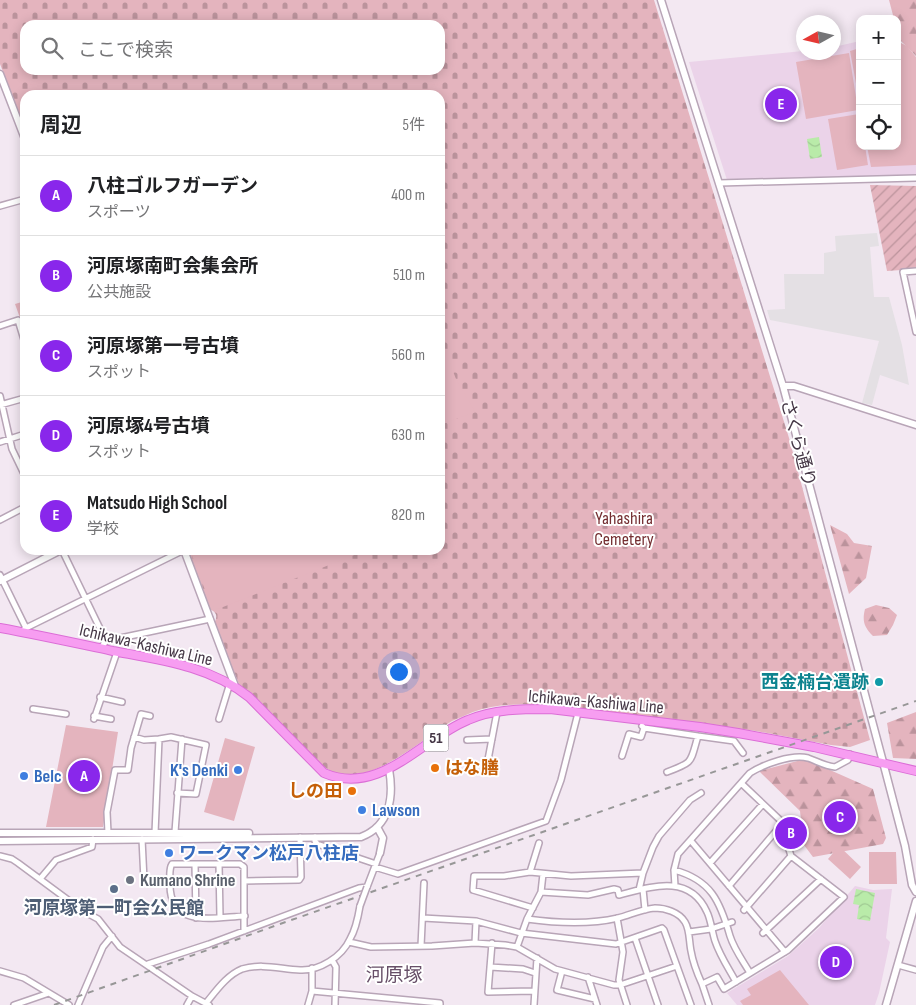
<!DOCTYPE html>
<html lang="ja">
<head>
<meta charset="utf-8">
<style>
  :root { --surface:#fff; --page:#f2f2f2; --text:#202124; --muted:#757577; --line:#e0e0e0; --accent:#8927eb }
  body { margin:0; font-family:"Sofia Sans Condensed","Noto Sans JP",sans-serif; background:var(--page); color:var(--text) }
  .controls { position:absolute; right:15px; top:15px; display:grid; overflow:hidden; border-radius:10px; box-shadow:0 2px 12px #0003 }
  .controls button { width:45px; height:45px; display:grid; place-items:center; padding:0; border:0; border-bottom:1px solid var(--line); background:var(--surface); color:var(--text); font:25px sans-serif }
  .compass { position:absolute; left:796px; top:15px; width:45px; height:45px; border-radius:50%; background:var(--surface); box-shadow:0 2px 12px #0003; rotate:262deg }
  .you { position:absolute; left:398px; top:671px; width:18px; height:18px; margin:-12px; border:4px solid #fff; border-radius:50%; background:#1a73e8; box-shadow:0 0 0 8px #1a73e833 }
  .badge { display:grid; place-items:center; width:32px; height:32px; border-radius:50%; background:var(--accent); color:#fff; font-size:16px; font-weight:700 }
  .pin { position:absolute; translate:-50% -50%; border:2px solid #fff; box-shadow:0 1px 5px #0006 }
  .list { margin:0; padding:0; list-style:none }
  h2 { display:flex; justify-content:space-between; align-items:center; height:65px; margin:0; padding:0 20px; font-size:21px }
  h2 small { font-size:16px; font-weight:400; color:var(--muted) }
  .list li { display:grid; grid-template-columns:32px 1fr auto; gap:15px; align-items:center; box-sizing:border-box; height:80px; padding:0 20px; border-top:1px solid var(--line) }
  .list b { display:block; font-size:19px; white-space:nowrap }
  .list p { margin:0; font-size:16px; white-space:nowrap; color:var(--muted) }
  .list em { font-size:16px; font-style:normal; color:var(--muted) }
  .icon { flex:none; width:28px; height:28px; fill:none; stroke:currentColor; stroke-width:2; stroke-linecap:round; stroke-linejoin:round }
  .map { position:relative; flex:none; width:916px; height:1005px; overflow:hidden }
  .search { position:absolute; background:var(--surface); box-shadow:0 2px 12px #0003; left:20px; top:20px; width:425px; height:55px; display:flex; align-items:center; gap:12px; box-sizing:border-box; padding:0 18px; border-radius:15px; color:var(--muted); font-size:19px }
  .panel { position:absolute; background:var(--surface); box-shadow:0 2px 12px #0003; left:20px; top:90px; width:425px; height:465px; border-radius:15px }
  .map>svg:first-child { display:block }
</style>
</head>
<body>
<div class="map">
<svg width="916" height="1005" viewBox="0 0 916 1005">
  <defs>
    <pattern id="forest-firs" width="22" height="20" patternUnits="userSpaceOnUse" patternTransform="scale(1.25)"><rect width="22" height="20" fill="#e4b4be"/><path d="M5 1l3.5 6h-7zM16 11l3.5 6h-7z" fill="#bb939c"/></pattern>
    <pattern id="cemetery-stones" width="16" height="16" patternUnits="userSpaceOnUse" patternTransform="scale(1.25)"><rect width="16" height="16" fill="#e4b4be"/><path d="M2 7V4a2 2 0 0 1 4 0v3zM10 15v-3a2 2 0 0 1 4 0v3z" fill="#bb939c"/></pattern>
    <pattern id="garden-furrows" width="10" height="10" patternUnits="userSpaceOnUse" patternTransform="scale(1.25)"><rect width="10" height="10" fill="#e4b4be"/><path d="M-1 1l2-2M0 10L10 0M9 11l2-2" fill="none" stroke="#bb939c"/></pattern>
    <pattern id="water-waves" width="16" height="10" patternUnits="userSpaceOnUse" patternTransform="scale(1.25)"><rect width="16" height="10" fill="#b9eba9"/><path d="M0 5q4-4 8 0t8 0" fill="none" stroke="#a0ca93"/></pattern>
  </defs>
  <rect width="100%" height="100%" fill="#f3e8f2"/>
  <path fill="#ebd3e9" d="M897,38L913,57L916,58V175L727,180L689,62L803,51L804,52H834V47L860,41V146H897Z
    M855,886L873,890L892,889L886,938L890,942L879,993L875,1005H737L727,993L788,956L819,928Z"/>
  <path fill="url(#forest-firs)" d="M889,0H916V56L898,38L897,19H894Z
    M830,525L847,534L854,543L872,546L866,578L849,594Z
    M876,605L889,608L897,615L893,625L887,635L873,636C864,627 862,621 865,609Z
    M916,712V759L893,758L887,723Z
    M805,759L873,789L886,838L883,844L813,857L804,845L800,811L759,771Z"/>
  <path fill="url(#cemetery-stones)" fill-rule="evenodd" d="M0,0H654L789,438L870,740L850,747L831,745L756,731L550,705C524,704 498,703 473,712C466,715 459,718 452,721C423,738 372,786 336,773C329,771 325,767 319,763L269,712L239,684L214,624C218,616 217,612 209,609L186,550H440V95H25V128L0,64ZM25,25H440V70H25Z
    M25,301V332L15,304Z"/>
  <path fill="#e4b4be" d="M897,41L907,46L916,57V165L871,167L867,146H897Z
    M860,48V105L850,51Z
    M849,53L858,110L806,119L796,62Z
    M859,114L860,146H865L868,165L837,170L828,119Z
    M441,340L456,379L475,412L440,425Z
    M190,550H367L218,609L211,606Z
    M66,725L118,732L103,827H46Z
    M225,738L255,747L234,821L204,812Z
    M839,846L861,867L850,879L828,859Z
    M869,852H896L897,884H869Z
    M780,970L809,1005H743L740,1001L751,995L747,989Z"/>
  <path fill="url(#garden-furrows)" d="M870,185L916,186V269L887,271Z"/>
  <path fill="#e4e0e4" d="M877,233L879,246L870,247L874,297H889L902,345L909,385L880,375L872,405L862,403L879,341L770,320L767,310L785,309L784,274H824V253L836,251L835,236Z"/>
  <path fill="url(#water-waves)" d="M819,137L822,157L810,159L807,139Z
    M856,889L875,893L870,921L857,919L859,905L853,904Z"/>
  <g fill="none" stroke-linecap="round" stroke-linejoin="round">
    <defs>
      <path id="minor" d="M719,183L916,178
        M0,206L25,199
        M916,271L903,272L916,332
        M0,326L18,320L25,343
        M0,396L12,449L25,476
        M0,405L25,398
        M0,442L25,434
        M0,520L25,507
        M62,550L106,641L101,648
        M0,575L26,628
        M21,632L26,628L184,550
        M106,641L210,619
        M100,697L122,702
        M33,709L66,714
        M94,716L111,719
        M94,719L117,652
        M219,719L230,683
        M644,728L698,736
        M134,737L144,740L159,739
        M467,740L492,739
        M622,756L629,734L641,737L644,728L642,726
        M487,765L497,712
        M667,772C694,762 690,763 698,736L734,741L743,753
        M175,832L182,739
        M108,833L107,812L115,770H128L131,748L141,714L150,716
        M155,833L159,739L171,737L206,745L196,794L177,793
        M315,837V841L317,844L376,864
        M142,839L144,880L147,881L170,880
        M691,841L785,952
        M539,843L530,872L571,876L643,873L639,890
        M0,856L12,859L18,863L83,911L98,919L120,947L192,996L209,1005
        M710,863L763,804
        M195,864L196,918
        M219,864L220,917
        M375,867L398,874L546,821L561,780L578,713
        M674,870C711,880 720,901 730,936C734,949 743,961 750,973
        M530,872L504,876H474L473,890L533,908
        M643,873L653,847L659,836L690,800L701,793
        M40,879L56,860L92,847L93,839
        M244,881L299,880L301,877L300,837
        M675,886L674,870L678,854L750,773C764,764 792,754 808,758C817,761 825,766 835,767L848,760L850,754
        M729,886L782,824
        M643,889L645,910
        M541,892L543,874
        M744,910L791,856
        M423,918L476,921L521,933L616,944L662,928L664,930L691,1005
        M617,918L623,952L619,980L627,1005
        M527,919L541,892L588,895L614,889L618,890L619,895C651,887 689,873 707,912C711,920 712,932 715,941C720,956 729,969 736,982
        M244,931V867L240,864H172L171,866C169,872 170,879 170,885C170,929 215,917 245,916
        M689,932L711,929L732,922
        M763,933L821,879
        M635,938L658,1005
        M349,942L371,947L432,946L475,943L505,945L517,947L555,969L614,985H620L677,966
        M475,943L476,921
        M492,943L488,992L534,991
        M421,946L424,883
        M517,947L527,919C556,923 588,925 618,918C630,915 642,909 655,908C665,908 679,912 685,922C690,930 689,942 691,951C693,963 697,973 702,984
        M332,960L336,967L335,1005
        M148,964L209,944L359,888L367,887L380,853
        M898,965L916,970
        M490,967L523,969L535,973
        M0,971L24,978L69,1005
        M562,971L557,990L595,999
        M588,977L597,1005
        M312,991L440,1003V1005
        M206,1003C216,991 227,975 242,969C262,963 280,969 300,970C319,971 342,957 350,939C356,929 358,918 360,906
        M14,1005L49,993
        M78,1005L103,947L112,936
        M187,1005L192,996
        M308,1005L312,991V968
        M534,1005L537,958
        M709,1005L702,984L717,977L724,989L788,950L844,897L791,856L780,820L741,783"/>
      <path id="tertiary" d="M661,0L783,386L883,762L905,846L912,885L916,892
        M0,74L25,139
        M783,386H794L916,425
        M184,550L235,686
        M0,581L61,550
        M377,827L383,838L380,853
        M0,833H249
        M0,841L361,837C390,826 394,797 389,769
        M886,1005L916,901"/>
      <path id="primary" d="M0,628C38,635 75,643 113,651C161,660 210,666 249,697L324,773C380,797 421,739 468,720C493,709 523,709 550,709L700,727L738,733L814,747L916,771"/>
    </defs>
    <use href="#minor" stroke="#b8a5b7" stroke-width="8"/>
    <use href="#tertiary" stroke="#b8a5b7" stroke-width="9"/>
    <use href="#primary" stroke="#db6ed6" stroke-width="10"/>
    <use href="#minor" stroke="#fff" stroke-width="5"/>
    <use href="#tertiary" stroke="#fff" stroke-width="6"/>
    <use href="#primary" stroke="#f79df1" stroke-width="8"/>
    <path stroke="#979797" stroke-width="2" stroke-dasharray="6 6" stroke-linecap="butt" d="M54,1005L280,924L916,701"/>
    <defs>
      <path id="minor-bridge" d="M360,906L367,887"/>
    </defs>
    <use href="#minor-bridge" stroke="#b8a5b7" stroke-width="8" stroke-linecap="butt"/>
    <use href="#minor-bridge" stroke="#fff" stroke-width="5"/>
  </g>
  <circle fill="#0f9aa8" stroke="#fff" stroke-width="2" cx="879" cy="682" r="5"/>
  <g fill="#e8710a" stroke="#fff" stroke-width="2">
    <circle cx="435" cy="768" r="5"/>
    <circle cx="352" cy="791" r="5"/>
  </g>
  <g fill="#3f7fe0" stroke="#fff" stroke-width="2">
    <circle cx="238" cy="770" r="5"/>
    <circle cx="24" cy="776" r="5"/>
    <circle cx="362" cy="810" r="5"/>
    <circle cx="169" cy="853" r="5"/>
  </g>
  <circle fill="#6b7280" stroke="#fff" stroke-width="2" cx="130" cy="880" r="5"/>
  <circle fill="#5c6f8a" stroke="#fff" stroke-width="2" cx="114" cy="889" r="5"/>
  <g text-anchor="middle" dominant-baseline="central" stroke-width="4" stroke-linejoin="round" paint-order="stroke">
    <rect fill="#fff" stroke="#7d737e" stroke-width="1" x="423.5" y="724.5" width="25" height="27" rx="4"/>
    <g font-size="16" font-weight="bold" fill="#453746">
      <text x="436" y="738">51</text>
    </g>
    <g font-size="18" fill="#453746" stroke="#fff">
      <text transform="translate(798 443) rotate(75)">さくら通り</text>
      <text transform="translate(146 645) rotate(13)">Ichikawa-Kashiwa Line</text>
      <text transform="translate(596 702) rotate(5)">Ichikawa-Kashiwa Line</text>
    </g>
    <g font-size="18" fill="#742e31" stroke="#fff">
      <text x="624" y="518">Yahashira<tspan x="624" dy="21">Cemetery</tspan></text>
    </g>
    <g font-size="18" font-weight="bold" fill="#0d838f" stroke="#fff" text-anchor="end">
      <text x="869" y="682">西金楠台遺跡</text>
    </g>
    <g font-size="18" font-weight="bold" fill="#c56008" stroke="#fff" text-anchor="start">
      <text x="445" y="768">はな膳</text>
      <text x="342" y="791" text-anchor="end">しの田</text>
    </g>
    <g font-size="18" font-weight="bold" fill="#366cbe" stroke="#fff" text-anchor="start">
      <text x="228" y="770" text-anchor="end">K's Denki</text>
      <text x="34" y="776">Belc</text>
      <text x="372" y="810">Lawson</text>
      <text x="179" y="853">ワークマン松戸八柱店</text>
    </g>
    <g font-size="18" font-weight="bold" fill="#5b616d" stroke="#fff" text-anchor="start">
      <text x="140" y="880">Kumano Shrine</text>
    </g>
    <g font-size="18" font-weight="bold" fill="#4e5e75" stroke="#fff">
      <text x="114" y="908">河原塚第一町会公民館</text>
    </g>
    <g font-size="19" fill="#674f68" stroke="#fff">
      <text x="394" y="975">河原塚</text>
    </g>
  </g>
</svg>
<div class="controls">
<button>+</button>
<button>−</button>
<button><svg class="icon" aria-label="locate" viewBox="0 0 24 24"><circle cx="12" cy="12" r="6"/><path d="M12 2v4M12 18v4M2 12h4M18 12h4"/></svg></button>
</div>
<svg class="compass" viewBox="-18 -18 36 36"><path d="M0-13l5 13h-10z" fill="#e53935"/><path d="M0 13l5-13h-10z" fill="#757577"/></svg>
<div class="you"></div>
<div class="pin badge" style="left:84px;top:776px">A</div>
<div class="pin badge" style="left:791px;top:833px">B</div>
<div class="pin badge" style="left:840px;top:817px">C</div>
<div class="pin badge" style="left:836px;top:962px">D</div>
<div class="pin badge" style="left:781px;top:104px">E</div>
<div class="search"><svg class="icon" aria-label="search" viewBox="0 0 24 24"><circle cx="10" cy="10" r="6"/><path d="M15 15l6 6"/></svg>ここで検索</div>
<section class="panel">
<h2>周辺<small>5件</small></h2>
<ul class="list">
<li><span class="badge">A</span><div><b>八柱ゴルフガーデン</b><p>スポーツ</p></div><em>400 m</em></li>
<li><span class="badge">B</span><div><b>河原塚南町会集会所</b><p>公共施設</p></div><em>510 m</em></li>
<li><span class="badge">C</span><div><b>河原塚第一号古墳</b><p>スポット</p></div><em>560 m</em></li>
<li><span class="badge">D</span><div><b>河原塚4号古墳</b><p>スポット</p></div><em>630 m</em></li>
<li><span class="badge">E</span><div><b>Matsudo High School</b><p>学校</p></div><em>820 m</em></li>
</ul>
</section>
</div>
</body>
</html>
